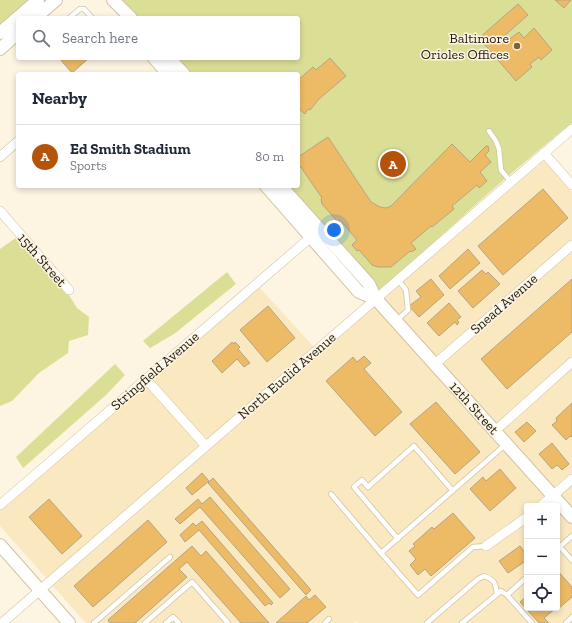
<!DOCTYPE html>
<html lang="en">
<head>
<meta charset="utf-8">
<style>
  :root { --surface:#fff; --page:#f6f6f7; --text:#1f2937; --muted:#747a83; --line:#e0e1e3; --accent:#b45309 }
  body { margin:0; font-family:"Zilla Slab",serif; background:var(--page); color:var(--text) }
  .controls { position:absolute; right:12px; bottom:12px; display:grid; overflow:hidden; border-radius:4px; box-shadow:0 2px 6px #0003 }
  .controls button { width:36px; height:36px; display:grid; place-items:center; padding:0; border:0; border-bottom:1px solid var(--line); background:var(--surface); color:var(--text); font:20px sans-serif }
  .you { position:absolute; left:334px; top:230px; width:14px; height:14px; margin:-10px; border:3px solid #fff; border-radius:50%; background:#1a73e8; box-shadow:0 0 0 6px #1a73e833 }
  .badge { display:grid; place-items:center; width:26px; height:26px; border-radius:50%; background:var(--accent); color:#fff; font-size:13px; font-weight:700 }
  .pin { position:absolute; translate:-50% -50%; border:2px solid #fff; box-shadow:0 1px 4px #0006 }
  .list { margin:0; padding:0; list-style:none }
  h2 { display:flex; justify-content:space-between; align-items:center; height:52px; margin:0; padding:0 16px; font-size:17px }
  h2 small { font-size:13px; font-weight:400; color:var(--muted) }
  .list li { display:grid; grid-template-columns:26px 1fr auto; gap:12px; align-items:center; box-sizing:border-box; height:64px; padding:0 16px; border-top:1px solid var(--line) }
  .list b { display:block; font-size:15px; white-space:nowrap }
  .list p { margin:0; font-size:13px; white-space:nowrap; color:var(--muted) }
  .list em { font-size:13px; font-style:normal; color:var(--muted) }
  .icon { flex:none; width:22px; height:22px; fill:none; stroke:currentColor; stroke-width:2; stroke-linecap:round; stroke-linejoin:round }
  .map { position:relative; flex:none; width:572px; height:623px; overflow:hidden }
  .search { position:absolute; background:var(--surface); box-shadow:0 2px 6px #0003; left:16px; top:16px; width:284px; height:44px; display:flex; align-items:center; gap:10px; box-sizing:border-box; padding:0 14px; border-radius:4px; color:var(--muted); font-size:15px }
  .panel { position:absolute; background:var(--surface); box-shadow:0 2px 6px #0003; left:16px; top:72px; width:284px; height:116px; border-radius:4px }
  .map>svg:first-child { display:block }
</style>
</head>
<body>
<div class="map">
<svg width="572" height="623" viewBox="0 0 572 623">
  <rect width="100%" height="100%" fill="#fdf4e1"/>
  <path fill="#fae8c0" d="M543,159L572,192V240L436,358L381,299Z
    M572,250V357L496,426L441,364Z
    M259,287L314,347L206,441L152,379Z
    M375,305L547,496L536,506H527V513L481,545L485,551L527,522V608H557V506L572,523V623H359L356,621L354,623H86L52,585Z
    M572,367V474L554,490L501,431Z
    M145,385L200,446L47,579L0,526V510Z
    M572,484V511L559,496Z"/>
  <path fill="#dbdf96" d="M0,0H33L0,28Z
    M118,0H572V123C505,176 442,236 377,293L287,186H298V74H189L175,58H298V18H138Z
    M17,237L69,295L77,308L89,317L88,335L69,341L68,353L39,373L12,401L0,406V249Z
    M227,272L236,284L174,334L150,348L143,341Z
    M115,364L125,375L106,395L23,468L16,457Z"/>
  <path fill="#edbb65" stroke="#b5a386" d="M555,0H571L564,8Z
    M518,4L528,15L503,37L507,41L519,32L524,38L534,28L552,50L541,60L539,57L530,64L532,67L516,81L479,38Z
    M59,58H89L72,73Z
    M330,58L346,76L319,99L310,110L308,109L305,114L298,108V86L300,83L298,80L313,67L316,70Z
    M328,137L371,202L380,207L386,208L391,206L452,144L470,162L486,146H488L489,151L485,155L491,162L480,172L487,181L479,188L477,185L452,206L454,209L432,227L431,226L411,243L416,249L411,252L410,251L391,267H378L372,265L359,250L357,251L352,245L357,240L340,220L338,222L322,204L321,199L322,198L301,167L299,168L298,166V157Z
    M543,189L568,218L503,275L478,246Z
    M468,249L480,263L450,289L439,276Z
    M482,270L486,274L488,272L500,284L473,308L458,291Z
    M431,279L444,295L419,317L409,306L421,297L416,291Z
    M572,279V332L507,389L481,359Z
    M449,303L461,317L457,320L459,322L457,325L455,322L439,336L427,323Z
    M268,306L295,338L267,362L240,330Z
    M232,342L234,344L235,342L240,347L238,349L250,363L244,367L237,359L222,373L212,361Z
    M364,356L371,363L364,369L402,412L375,436L326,381L353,357L357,362Z
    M436,402L480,452L455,474L410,424Z
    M572,403V437L570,436L566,440L552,425L557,421L556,418Z
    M527,422L536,431L524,442L515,432Z
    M552,443L569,464L562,470L557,465L552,469L539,454Z
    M500,469L516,488L490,511L470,489L483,477L486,481Z
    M202,473L209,481L192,495L186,488Z
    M213,478L311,590L306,595L208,483Z
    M210,497L290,589L280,598L200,507L180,524L175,519L198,499L202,504Z
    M49,499L82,536L62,554L29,517Z
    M453,513L475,538L431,576L425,569L418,575L410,565L416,559L409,551L415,546L413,544L432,527L434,529Z
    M148,520L167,542L93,607L74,586Z
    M202,521L273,603L271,605L269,603L265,606L199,530L185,542L180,535L193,523L196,526Z
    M192,546L201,556L206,551L269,623H241L187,562L179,569L187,577L135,623H110L108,620Z
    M520,546L527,555V560L508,573L499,561Z
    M557,570L572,587V597L558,609L557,608Z
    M315,595L326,607L307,623H276L306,596L309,600Z
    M527,596V608H556L544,618L549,623H539L520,602Z"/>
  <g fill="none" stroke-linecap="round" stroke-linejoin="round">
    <defs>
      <path id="lane" d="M69,18L80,9H84L92,18
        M489,131L496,141L499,149L501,170L511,182
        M396,321L408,310L406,290L398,280
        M331,494L381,553L505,445
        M398,539L354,487L362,480L368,487L414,446L453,491
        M560,547L572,560
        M557,549L572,536
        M381,553L418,595L473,547L486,546
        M527,577L507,595L532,623
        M94,623L170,557
        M145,623L192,582L228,623
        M166,623L173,617L179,623
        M325,623L329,619
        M427,623L478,579L484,576C494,579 496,584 497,594
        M462,623L501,591L507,595
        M566,623L572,617"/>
      <path id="street" d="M544,153L572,185
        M0,157L18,141
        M0,211L69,290
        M435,364L572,245
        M146,379L206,446
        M495,431L572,362
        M0,505L311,237
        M541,506L572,479
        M486,546L527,517
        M2,623L572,129"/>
      <path id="secondary" d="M113,0L131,18
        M35,18L56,0
        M0,33L38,0
        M0,49L18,33
        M154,58L168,74
        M169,58L184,74
        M266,186L359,292L376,299
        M281,186L369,284L376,299L572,517
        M0,545L69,623"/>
    </defs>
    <use href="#lane" stroke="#d1c2a3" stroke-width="6"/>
    <use href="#street" stroke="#d1c2a3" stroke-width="10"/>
    <use href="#secondary" stroke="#d1c2a3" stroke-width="14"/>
    <use href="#lane" stroke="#fff" stroke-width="4.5"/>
    <use href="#street" stroke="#fff" stroke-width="9"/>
    <use href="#secondary" stroke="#fff" stroke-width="12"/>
  </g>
  <circle fill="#7d6335" stroke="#fdf4e1" stroke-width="1.5" cx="517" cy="46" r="4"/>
  <g text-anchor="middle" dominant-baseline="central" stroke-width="3" stroke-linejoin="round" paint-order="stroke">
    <g font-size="14" fill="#1f1a0e" stroke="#fdf4e1" text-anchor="end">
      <text x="509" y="38">Baltimore<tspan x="509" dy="16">Orioles Offices</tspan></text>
    </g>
    <g font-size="14" fill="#1f1a0e" stroke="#fdf4e1">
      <text transform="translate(42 260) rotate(49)">15th Street</text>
      <text transform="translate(504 304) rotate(-41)">Snead Avenue</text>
      <text transform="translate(155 371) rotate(-41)">Stringfield Avenue</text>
      <text transform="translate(287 376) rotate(-41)">North Euclid Avenue</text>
      <text transform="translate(474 408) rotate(48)">12th Street</text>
    </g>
  </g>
</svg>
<div class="controls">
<button>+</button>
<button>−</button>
<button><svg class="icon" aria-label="locate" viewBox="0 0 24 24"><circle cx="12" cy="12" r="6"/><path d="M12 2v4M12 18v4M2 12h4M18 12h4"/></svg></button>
</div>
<div class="you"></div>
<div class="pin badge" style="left:393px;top:164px">A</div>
<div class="search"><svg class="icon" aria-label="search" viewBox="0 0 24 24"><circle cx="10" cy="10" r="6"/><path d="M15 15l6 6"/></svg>Search here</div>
<section class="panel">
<h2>Nearby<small></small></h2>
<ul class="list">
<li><span class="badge">A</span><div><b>Ed Smith Stadium</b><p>Sports</p></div><em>80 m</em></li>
</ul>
</section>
</div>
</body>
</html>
